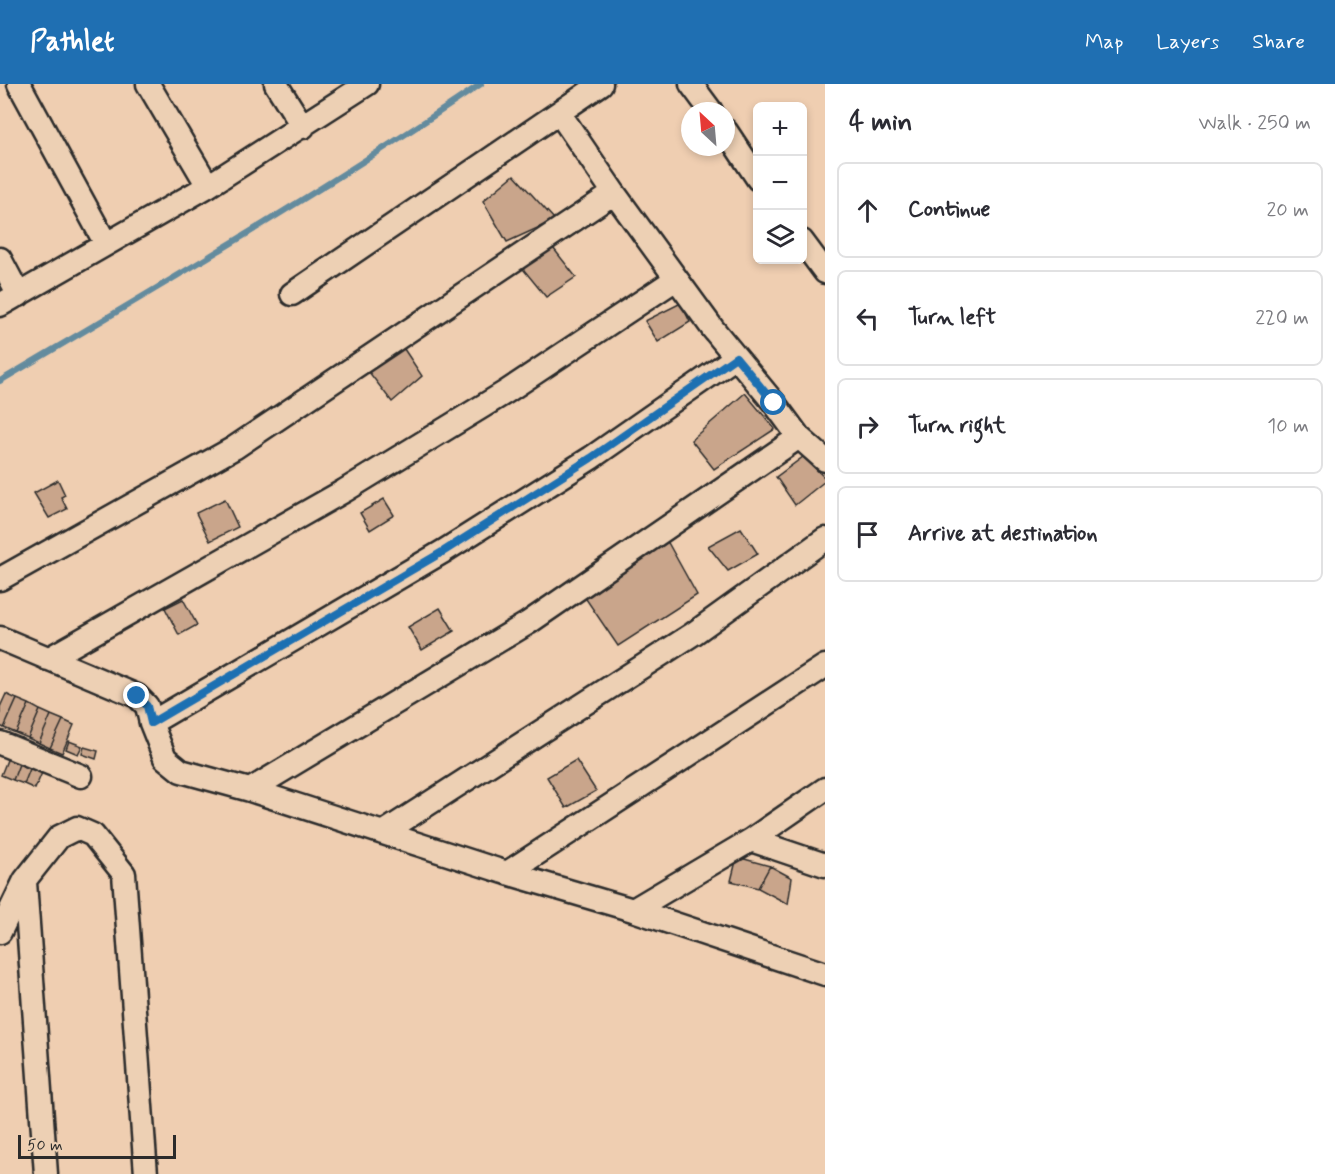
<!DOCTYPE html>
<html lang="en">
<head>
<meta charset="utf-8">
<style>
  :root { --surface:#fff; --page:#f2f2f3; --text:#2b2b33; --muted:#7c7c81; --line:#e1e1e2; --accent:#1f6fb2 }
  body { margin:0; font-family:Mynerve,sans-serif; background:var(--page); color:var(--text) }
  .controls { position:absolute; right:18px; top:18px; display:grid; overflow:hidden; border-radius:9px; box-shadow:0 3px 9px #0003 }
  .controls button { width:54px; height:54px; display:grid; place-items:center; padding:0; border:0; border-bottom:2px solid var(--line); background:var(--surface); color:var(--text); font:30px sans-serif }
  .compass { position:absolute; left:681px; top:18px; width:54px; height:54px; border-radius:50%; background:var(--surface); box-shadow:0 3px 9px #0003; rotate:334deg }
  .scale { position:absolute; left:18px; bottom:15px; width:158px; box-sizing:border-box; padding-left:6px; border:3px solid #2b2b2b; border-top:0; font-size:16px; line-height:21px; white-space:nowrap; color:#2b2b2b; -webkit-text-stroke:4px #edd0b4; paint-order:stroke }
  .stop { position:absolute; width:18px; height:18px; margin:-14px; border:4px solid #1f6fb2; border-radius:50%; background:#fff }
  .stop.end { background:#1f6fb2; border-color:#fff; box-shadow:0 2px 6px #0008 }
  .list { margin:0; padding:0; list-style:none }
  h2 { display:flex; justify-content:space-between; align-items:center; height:78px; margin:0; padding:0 24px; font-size:26px }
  h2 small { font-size:20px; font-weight:400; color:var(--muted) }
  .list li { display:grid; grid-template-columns:39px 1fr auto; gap:18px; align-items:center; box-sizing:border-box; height:96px; margin:0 12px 12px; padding:0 12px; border:2px solid var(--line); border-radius:9px }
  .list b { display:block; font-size:22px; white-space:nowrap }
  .list em { font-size:20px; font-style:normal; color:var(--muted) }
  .icon { flex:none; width:33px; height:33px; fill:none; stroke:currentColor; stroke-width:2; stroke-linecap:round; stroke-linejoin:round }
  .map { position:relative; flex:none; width:825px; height:1090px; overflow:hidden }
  header { display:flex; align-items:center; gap:36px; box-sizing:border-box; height:84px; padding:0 30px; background:var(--accent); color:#fff }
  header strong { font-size:28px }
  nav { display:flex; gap:33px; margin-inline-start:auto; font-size:21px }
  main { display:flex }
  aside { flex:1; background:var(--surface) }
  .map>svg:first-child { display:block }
</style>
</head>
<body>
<header>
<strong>Pathlet</strong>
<nav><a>Map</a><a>Layers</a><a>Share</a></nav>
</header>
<main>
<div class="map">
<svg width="825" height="1090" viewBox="0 0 825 1090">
  <rect width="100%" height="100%" fill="#efceb1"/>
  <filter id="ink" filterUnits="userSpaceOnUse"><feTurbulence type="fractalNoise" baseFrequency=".0167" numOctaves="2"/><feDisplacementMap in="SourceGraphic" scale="12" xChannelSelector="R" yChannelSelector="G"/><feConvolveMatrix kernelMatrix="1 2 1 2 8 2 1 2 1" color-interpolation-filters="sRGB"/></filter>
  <g filter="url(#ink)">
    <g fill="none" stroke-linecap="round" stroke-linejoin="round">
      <path stroke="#648b9e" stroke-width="6" d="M0,297C162,201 325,106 481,0"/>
    </g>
    <path fill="#c9a58b" stroke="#2b2b2b" stroke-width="1.5" d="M514,91L555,136L507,158L483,117Z
      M550,160L576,193L546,213L519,180Z
      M681,219L690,238L658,258L645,237Z
      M400,259L422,292L392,318L365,283Z
      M745,309L775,345L714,385L691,356Z
      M803,373L825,394V397L795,421L776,393Z
      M58,396L65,411L61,413L67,425L49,434L34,409Z
      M225,415L238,443L210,457L196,429Z
      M384,415L394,431L370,446L360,429Z
      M741,444L758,470L728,487L708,462Z
      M666,455L697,511L618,562L584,512Z
      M183,515L197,541L179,551L165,524Z
      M440,524L454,547L422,566L408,543Z
      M6,610L17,615L4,644L0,642V623Z
      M17,615L29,620L16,649L4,644Z
      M29,620L40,626L28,654L16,649Z
      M40,626L51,631L39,659L28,654Z
      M51,631L63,636L50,664L39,659Z
      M63,636L74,641L62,669L50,664Z
      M69,657L82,662L78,670L66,665Z
      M84,663L98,667L96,675L82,670Z
      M9,671L21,675L13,696L1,691Z
      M21,675L32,680L24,700L13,696Z
      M576,676L596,707L566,724L547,693Z
      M32,680L44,684L35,705L24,700Z
      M737,773L770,782L758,804L731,797Z
      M770,782L792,794L788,820L758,804Z"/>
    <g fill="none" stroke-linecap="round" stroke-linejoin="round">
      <defs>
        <path id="minor" d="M19,0L106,160
          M148,0L208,102
          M276,0L303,43
          M691,0L711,27
          M560,30L614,109L713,245L774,319L799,353L825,376
          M726,47L758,95
          M802,157L825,188
          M0,175L19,211
          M292,210L601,0
          M0,221L208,102L367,0
          M0,495L234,364L614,109
          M0,554L137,612L147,622L151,639L165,674L181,687L250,706L507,789L633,826L825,890
          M48,575L344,407L506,308L676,195
          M151,639L444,467L591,374L736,273
          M0,659L81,692
          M250,706L528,539L799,353
          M383,749L693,550L825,455
          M751,756L825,781
          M507,789L825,582
          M25,798L46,1090
          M633,826L751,756L825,705
          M0,848L25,796L59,753L77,744L93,751L124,790L146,1090"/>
      </defs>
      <use href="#minor" stroke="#2b2b2b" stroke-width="27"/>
      <use href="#minor" stroke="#edd0b4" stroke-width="22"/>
    </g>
  </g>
  <g fill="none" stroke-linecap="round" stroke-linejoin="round" filter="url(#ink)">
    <path stroke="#1f6fb2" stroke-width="8" d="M137,612L147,622L151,639L444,467L591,374L736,273L774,319"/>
  </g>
</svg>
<div class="controls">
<button>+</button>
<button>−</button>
<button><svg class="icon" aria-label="layers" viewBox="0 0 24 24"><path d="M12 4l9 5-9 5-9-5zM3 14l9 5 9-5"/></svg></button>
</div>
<svg class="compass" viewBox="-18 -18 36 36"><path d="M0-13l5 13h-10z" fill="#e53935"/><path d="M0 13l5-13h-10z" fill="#7c7c81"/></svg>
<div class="scale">50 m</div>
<div class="stop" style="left:774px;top:319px"></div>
<div class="stop end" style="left:137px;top:612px"></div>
</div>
<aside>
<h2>4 min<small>Walk · 250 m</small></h2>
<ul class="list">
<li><svg class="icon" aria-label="ahead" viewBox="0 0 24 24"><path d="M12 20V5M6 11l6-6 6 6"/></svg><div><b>Continue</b></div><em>20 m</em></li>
<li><svg class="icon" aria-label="left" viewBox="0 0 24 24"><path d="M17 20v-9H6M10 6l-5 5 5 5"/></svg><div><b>Turn left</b></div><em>220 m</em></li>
<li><svg class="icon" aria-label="right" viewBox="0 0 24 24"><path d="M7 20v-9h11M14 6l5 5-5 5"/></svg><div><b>Turn right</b></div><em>10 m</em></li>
<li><svg class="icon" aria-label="arrive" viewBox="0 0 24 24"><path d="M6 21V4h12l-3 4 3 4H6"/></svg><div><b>Arrive at destination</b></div></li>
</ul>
</aside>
</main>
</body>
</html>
